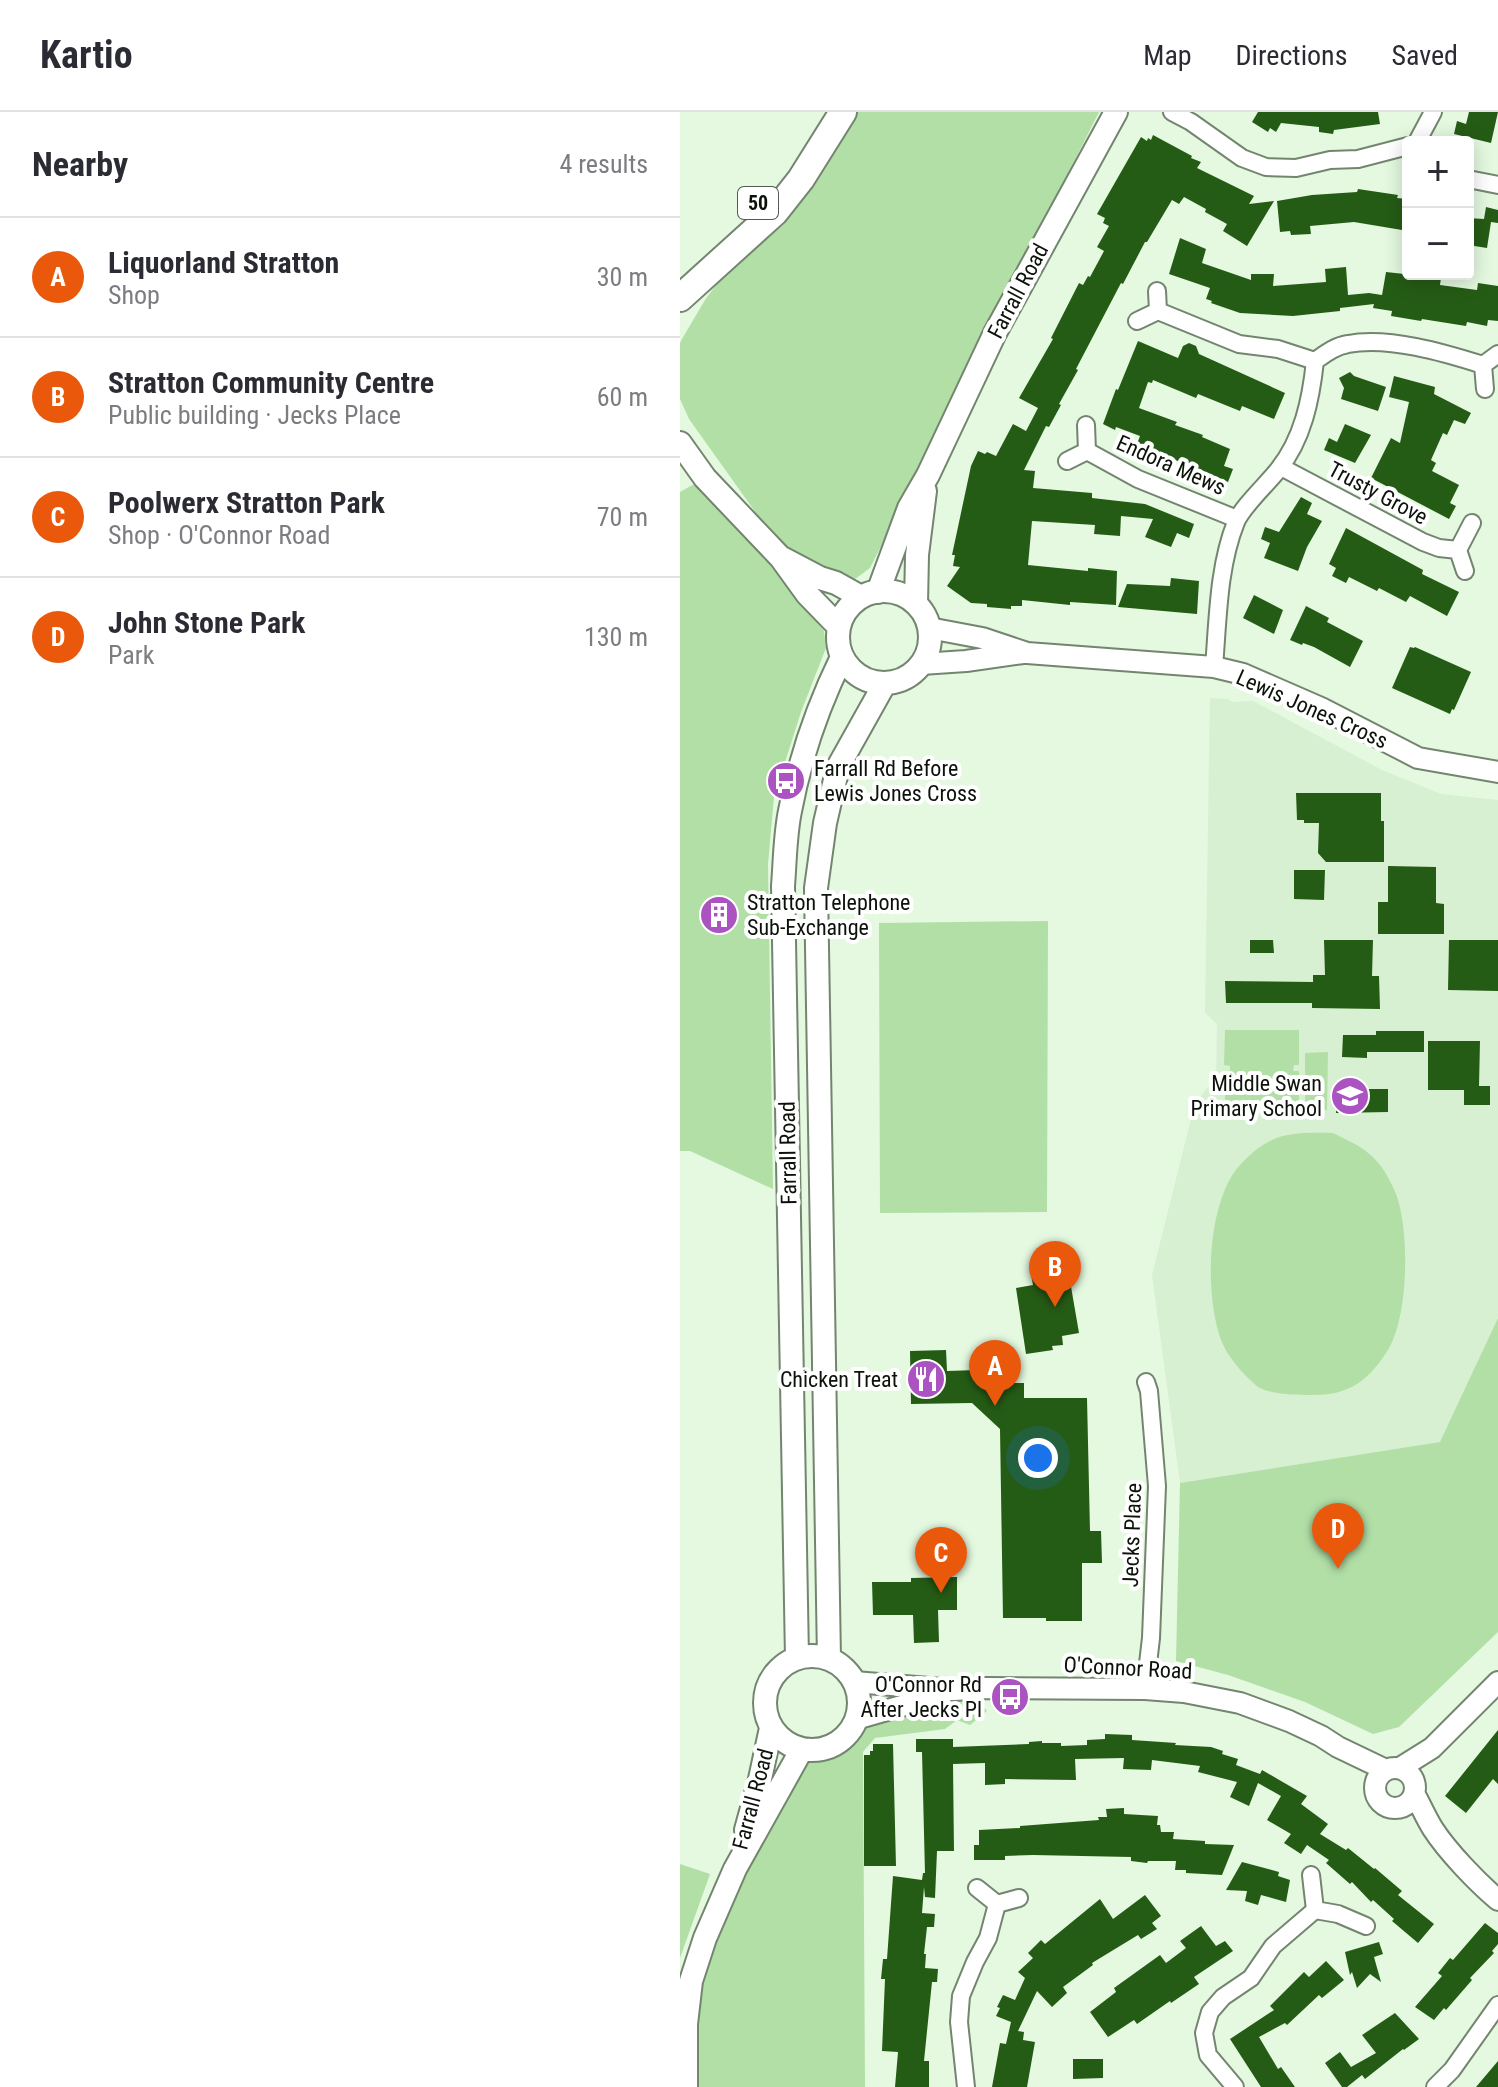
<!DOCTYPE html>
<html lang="en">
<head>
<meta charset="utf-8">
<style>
  :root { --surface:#fff; --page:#f2f2f3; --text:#2b2b33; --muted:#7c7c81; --line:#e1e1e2; --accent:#ea580c }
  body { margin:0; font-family:"Roboto Condensed",sans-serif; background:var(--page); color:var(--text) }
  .controls { position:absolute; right:24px; top:24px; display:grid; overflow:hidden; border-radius:8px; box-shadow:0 4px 20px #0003 }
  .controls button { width:72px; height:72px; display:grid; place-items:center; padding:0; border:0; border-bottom:2px solid var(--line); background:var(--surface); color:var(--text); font:40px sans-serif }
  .you { position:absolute; left:358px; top:1346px; width:28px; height:28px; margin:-20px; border:6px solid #fff; border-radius:50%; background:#1a73e8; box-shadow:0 0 0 12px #1a73e833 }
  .badge { display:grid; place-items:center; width:52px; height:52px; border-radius:50%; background:var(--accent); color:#fff; font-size:26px; font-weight:700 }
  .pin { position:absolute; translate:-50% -66px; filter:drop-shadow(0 2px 4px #0008) }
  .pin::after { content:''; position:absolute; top:42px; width:28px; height:24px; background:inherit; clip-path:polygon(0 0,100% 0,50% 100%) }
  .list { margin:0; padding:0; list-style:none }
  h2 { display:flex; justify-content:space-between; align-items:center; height:104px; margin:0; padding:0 32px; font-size:34px }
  h2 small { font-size:26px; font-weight:400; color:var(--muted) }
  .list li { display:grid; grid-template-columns:52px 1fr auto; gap:24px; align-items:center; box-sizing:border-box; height:120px; padding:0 32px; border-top:2px solid var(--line) }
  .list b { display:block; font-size:30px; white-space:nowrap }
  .list p { margin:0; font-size:26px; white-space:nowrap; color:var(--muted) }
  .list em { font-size:26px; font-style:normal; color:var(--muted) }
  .map { position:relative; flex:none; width:818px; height:1975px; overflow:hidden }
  header { display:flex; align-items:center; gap:48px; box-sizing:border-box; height:112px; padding:0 40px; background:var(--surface); border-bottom:2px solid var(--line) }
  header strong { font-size:38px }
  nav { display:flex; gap:44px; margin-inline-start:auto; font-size:28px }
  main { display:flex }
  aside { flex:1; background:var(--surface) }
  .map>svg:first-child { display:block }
</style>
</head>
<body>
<header>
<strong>Kartio</strong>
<nav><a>Map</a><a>Directions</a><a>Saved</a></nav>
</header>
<main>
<aside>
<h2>Nearby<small>4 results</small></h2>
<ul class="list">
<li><span class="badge">A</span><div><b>Liquorland Stratton</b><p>Shop</p></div><em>30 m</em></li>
<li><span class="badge">B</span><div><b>Stratton Community Centre</b><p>Public building · Jecks Place</p></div><em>60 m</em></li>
<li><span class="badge">C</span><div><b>Poolwerx Stratton Park</b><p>Shop · O'Connor Road</p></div><em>70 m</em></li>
<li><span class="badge">D</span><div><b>John Stone Park</b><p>Park</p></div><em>130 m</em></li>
</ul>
</aside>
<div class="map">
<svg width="818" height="1975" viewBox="0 0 818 1975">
  <rect width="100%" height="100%" fill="#e4f9e0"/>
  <path fill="#d7f0d1" d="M530,586L548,587L552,590L573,589L702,658L761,682L818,688V1206L761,1330L500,1371L472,1163L515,991L527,976H536L537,912L525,901Z"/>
  <path fill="#b1dfa6" d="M163,0H419L190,456L171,470L121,449L91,422L9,307L0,287V231L2,227L25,188Z
    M25,366L93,456L144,519L146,536L121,600L94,685L88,752L93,1077L10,1039H0V380Z
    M368,809L367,1100L200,1101L199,811Z
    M545,918H619V953H614L613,959H619V995L545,994V959H550V954L544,953Z
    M648,940L647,998H625V941Z
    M653,1021C675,1032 691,1038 705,1060C709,1067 713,1075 716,1082C730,1118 729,1209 706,1241C686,1271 668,1283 632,1283C616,1283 592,1283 578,1275C575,1273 572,1269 569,1267C558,1256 547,1243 541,1228C525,1183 527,1103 553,1062C561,1050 575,1037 588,1030C608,1019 631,1021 653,1021Z
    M818,1206V1520L719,1615L693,1622L625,1590L548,1563L496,1549L500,1371L760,1330Z
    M305,1576L300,1591L307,1599L290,1613L277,1608L265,1617L195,1626L183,1640L185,1975H9L11,1869L122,1637C150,1638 163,1631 176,1607Z
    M0,1752L30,1762L0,1846Z"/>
  <path fill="#255c15" d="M578,0H698L700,12L654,18L653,22L639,20V15L601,11L596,20L590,16L588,20L572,10Z
    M789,0H818L811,31L774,22L777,9L786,12Z
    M473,23L512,44L511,46L521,50L517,56L574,84L569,92L594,89L567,134L543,119L547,112L525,100L526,97L504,85L499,92L492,88L467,130H465L443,172L441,171L396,257L398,258L379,292L381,293L369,315L366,314L344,358L355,359L353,376L412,381V386L465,392L514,412L509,426L497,421L491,435L465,425L473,407L441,404L440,424L414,422L415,413L352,409L348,453L408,459V456L437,459L436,493L390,490V493L342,488V494H331V497L307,495V492L291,491L267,474L280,455L273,454L275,443H272L291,354L298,339L305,342L307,340L316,344L333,312L346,319L358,296L339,286L373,227L371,226L399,171L403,173L408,164L410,165L424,139L417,135L429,114L423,111L425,106L417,102L461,25L467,29L468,26L471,28Z
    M678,77L718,83L717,86L728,87V119L674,110L630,114L631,122L611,123L610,119L600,120L597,89L632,83L677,80Z
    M806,95L818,98V111L811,110L807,136L788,133V106L804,107Z
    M500,126L526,137L522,151L571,168V162H594L593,174L646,170L645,157L666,155L668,183L689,181L702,183L706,160L761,166L760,173L797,178L798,171L818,174V209L808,208L807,214L787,210L786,214L742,207L741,209L711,204L712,199L693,196L694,192L660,196V199L613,204L560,201L531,191L532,189L526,187L530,176L489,162Z
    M458,229L498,246L503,234L509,231L516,234L519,242L605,281L594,307L562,294L560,299L518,282L516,286L473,268L472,271L468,270L459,296L497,310L495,313L523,323L522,325L550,337L544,354L553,357L548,370L533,364L531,369L515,364L517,357L457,332L460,324L436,315L435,318L423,312L436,277L438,278Z
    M670,260L674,264L706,275L698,299L661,287L664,276L659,266Z
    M714,264L755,275L754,282L791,301L785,312L774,308L767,323L763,321L751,348L756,351L752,359L779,373L770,391L776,394L769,407L691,366L711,326L720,331L729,290L709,285Z
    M665,312L691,323L675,351L644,338L649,326L657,330Z
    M621,385L632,391L627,402L642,409L627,435L618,459L584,446L590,431L581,427L585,415L599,420Z
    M666,416L743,458L742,462L779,480L767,504L730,484L726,490L699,476L697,479L669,465L666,471L652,464L656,456L649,452Z
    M491,466L519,469L517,502L438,495L447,472L490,474Z
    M574,483L603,498L594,522L563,506Z
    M626,494L649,506L647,510L683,529L670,555L634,535L623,531L622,533L610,528Z
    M730,535L734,536L735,535L791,560L774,598L772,597L770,602L712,576Z
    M616,681H701V709H704V750H646L638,741L639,711H624V708H617Z
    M708,754L756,755V791L764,792V822H698V790H708Z
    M614,758H645L644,788L614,787Z
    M26,789H52V817H26Z
    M570,828H593L594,841H570Z
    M644,828H693L692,864H699L700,897L632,896V891H546L545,869L633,870V863H645Z
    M769,828H818V879L768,878Z
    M696,919H744V940H687V946L662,945L663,923H696Z
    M748,929H800L799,974H810V993H784V978H748Z
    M686,977H708V1000L656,1001L657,978Z
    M385,1153L386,1163H389L399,1221L382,1224L383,1233L372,1234L373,1238L346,1242L336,1176L353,1173L350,1157Z
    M266,1238L267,1259L297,1258L296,1250H326L327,1271H344V1286H407L410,1419H421L422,1451H402V1509H366V1506H323L320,1317L292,1291L231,1292L230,1239Z
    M277,1465V1498H258L259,1530L234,1531L233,1503H193L192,1470H231V1466Z
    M818,1618V1672L813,1667L786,1701L765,1684Z
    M425,1622L452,1623V1628L496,1631L495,1633L531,1635L543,1639L542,1642L558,1647L556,1653L580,1662L582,1658L627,1684L621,1692L648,1712L640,1722L666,1738L668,1736L694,1757L695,1756L722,1779L718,1783L754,1812L738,1831L712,1809L714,1807L693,1788L691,1790L672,1770L670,1772L646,1751L649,1748L627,1733L621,1742L604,1731L611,1722L587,1708L601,1684L578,1671L569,1694L550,1685L557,1670L518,1660L520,1654L472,1648L471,1658L443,1657L444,1646L395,1647L396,1668L325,1667V1672L305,1673V1651L273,1652L274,1739H257L255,1786L245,1785L244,1775L242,1801L255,1802L254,1815H247L244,1842H246L245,1856L258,1857L257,1870H252L244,1949H249V1975H215L218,1940L202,1939L205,1867H201L203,1847H207L213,1764L242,1768L243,1761H245L242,1640H236V1627H273V1635L349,1632V1630L362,1629V1631H381V1634L407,1633V1628L425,1627Z
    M193,1632H213L216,1754H184V1643H190V1639H193Z
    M444,1696V1702L478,1704L477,1713H480L481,1720H494L493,1727L525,1729V1732L554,1733L542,1763L506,1761V1758H495L496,1749H468L467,1751L451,1749V1745L353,1743L325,1744V1748H294V1733H299V1718L340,1716V1714L419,1708L418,1705H427L426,1697Z
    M562,1750L599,1760L598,1764L610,1768L606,1790L581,1783L578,1793L565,1789L567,1779L546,1778Z
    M465,1783L481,1804L472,1811L477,1817L461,1827L458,1823L412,1851L413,1853L383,1875L387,1881L372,1895L357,1879L338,1919L344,1920L343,1928L355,1930L347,1975H312L320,1931L326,1932L331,1910L316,1904L320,1896L317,1895L323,1883L335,1888L345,1866L338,1860L353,1846L348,1841L361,1828L365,1832L420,1787L433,1807Z
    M805,1811L818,1821V1832L812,1839L814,1841L790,1866L792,1868L766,1898L764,1896L754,1908L735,1895L762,1864L758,1861L770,1846L773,1848Z
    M521,1814L536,1834L545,1829L553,1839L514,1865L519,1872L491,1891L490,1889L457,1912L454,1908L428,1925L410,1900L436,1880L434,1876L480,1843L486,1851L506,1836L500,1829Z
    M699,1830L703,1842L694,1845L701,1870L690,1862L677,1876L672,1860L670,1863L665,1840Z
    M646,1849L664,1868L642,1886L639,1883L607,1913L605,1911L579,1925L598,1957L601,1955L615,1975H581L550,1927L594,1898L590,1894L624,1860L629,1865Z
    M715,1901L739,1927L724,1938L723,1937L685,1967L682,1963L667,1975H662L645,1951L660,1940L671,1955L696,1941L682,1923Z
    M393,1947H423V1966L393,1967Z
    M818,1949V1975H796Z"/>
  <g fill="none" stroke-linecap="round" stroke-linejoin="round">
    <defs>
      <path id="minor" d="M492,0L511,10L562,46L586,55L616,56L650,48L678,47L728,34
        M737,30L753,0
        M788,67L818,73
        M478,199L559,232L598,237L635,249
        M457,209L478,199L477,179
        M805,277L803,253L818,242
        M407,339L458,367L557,407
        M387,349L407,339L406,313
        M601,355L743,430L759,436L778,438
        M785,459L778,438L792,411
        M534,555C538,507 538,455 556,410C562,395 587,372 598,358C623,327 631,287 635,249C645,242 655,234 668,232C708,224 765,241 803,253
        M465,1577L471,1526L477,1374L469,1279L466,1270
        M631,1763L635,1798
        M297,1776L317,1792
        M286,1975L279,1910L281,1884L295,1850L308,1826L317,1792L339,1786
        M555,1975L528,1943L524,1921L530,1900L543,1885L571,1866L593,1834L635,1798L658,1802L686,1814
        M755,1975L772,1958L818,1893"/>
      <path id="tertiary" d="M249,516L302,526L347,541L534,555L563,562L641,596L738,646L818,660
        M241,552L286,549L343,541
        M174,1570L274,1578L305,1576L465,1577L504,1580L560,1591L609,1609L641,1624L658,1635L706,1658
        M176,1607L263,1582
        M695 1676a20 20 0 1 1 40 0a20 20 0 1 1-40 0Z
        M720,1656L752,1636L818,1570
        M735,1683C741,1694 746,1706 753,1717C768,1740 797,1770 818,1788"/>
      <path id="secondary" d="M0,331L25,366L101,446L127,482L159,515
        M102,446L140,466L156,471L181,485
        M158 525a46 46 0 1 1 92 0a46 46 0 1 1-92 0Z
        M198,480L229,396L248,363L315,221L436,0
        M236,492L237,443L245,379
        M85 1591a47 47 0 1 1 94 0a47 47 0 1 1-94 0Z
        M117,1546L103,774C105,749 105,723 110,699C120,646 139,592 162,545
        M149,1547L136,776L145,711L158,655L205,571
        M66,1718L80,1667L91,1616
        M6,1975V1912L11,1869L25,1826L55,1757L122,1637"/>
      <path id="primary" d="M0,186L95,100L121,67L163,0"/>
    </defs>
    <use href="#minor" stroke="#73856f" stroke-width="20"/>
    <use href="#tertiary" stroke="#73856f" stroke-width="24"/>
    <use href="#secondary" stroke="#73856f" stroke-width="26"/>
    <use href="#primary" stroke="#73856f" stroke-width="30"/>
    <use href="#minor" stroke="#fff" stroke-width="16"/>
    <use href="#tertiary" stroke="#fff" stroke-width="20"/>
    <use href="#secondary" stroke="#fff" stroke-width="22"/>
    <use href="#primary" stroke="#fff" stroke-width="26"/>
  </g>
  <defs>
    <symbol id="bus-disc" viewBox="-11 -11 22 22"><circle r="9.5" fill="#ab53c0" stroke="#fff"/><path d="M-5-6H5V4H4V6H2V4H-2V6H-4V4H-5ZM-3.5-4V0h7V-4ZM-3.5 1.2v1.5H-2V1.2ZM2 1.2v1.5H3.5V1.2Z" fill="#fff"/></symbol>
    <symbol id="building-disc" viewBox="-11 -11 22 22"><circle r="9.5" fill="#ab53c0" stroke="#fff"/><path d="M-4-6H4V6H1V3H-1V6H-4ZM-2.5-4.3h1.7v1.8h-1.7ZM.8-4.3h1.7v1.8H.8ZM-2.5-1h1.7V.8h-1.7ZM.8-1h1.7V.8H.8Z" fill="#fff"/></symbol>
    <symbol id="school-disc" viewBox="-11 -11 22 22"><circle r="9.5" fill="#ab53c0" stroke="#fff"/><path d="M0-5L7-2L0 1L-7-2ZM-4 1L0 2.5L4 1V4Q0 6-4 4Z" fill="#fff"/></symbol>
    <symbol id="restaurant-disc" viewBox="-11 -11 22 22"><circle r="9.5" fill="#ab53c0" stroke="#fff"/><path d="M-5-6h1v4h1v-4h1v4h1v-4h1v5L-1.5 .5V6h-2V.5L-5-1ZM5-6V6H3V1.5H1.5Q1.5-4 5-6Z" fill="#fff"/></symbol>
  </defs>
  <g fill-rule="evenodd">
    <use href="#bus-disc" x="84" y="647" width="44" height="44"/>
    <use href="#building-disc" x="17" y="781" width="44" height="44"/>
    <use href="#school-disc" x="648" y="962" width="44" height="44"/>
    <use href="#restaurant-disc" x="224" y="1245" width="44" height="44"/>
    <use href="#bus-disc" x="308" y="1563" width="44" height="44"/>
  </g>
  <g text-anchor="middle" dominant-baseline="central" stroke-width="8" stroke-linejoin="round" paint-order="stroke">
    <rect fill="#fff" stroke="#545953" stroke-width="2" x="58" y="75" width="40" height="32" rx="6"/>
    <g font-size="20" font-weight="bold" fill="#0b1209">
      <text x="78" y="91">50</text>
    </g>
    <g font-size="22" fill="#0b1209" stroke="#fff">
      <text transform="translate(338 179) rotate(-62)">Farrall Road</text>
      <text transform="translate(491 353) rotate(24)">Endora Mews</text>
      <text transform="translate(698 381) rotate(28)">Trusty Grove</text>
      <text transform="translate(632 597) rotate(24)">Lewis Jones Cross</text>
      <text transform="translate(108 1041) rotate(-91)">Farrall Road</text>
      <text transform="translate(452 1423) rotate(-88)">Jecks Place</text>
      <text transform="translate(448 1556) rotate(3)">O'Connor Road</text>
      <text transform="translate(73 1687) rotate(-75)">Farrall Road</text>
    </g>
    <g font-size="22" fill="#0b1209" stroke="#fff" text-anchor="end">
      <text x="134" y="656" text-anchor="start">Farrall Rd Before<tspan x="134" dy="25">Lewis Jones Cross</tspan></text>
      <text x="67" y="790" text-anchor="start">Stratton Telephone<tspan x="67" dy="25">Sub-Exchange</tspan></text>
      <text x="642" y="971">Middle Swan<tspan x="642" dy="25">Primary School</tspan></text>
      <text x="218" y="1267">Chicken Treat</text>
      <text x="302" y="1572">O'Connor Rd<tspan x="302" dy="25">After Jecks Pl</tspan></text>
    </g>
  </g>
</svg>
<div class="controls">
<button>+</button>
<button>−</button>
</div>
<div class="you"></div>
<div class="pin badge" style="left:315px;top:1294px">A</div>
<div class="pin badge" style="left:375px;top:1195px">B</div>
<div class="pin badge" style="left:261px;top:1481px">C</div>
<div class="pin badge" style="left:658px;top:1457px">D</div>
</div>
</main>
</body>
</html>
